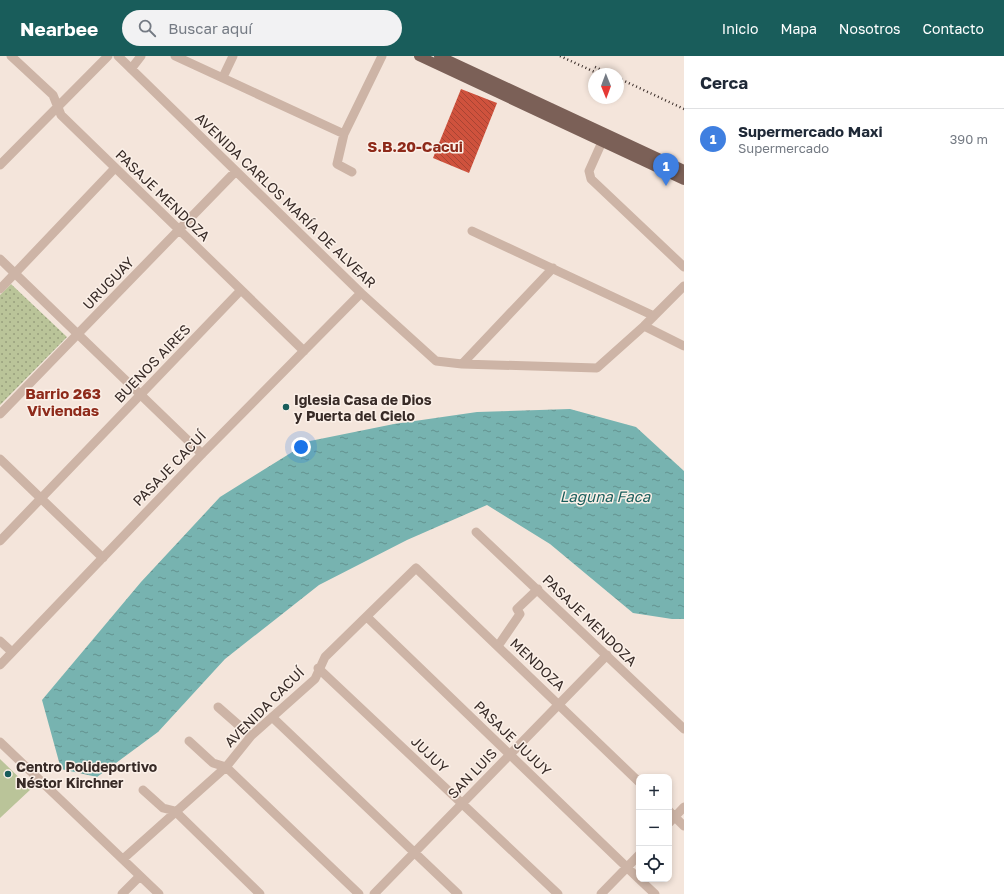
<!DOCTYPE html>
<html lang="es">
<head>
<meta charset="utf-8">
<style>
  :root { --surface:#fff; --page:#f2f2f3; --text:#1f2937; --muted:#747a83; --line:#e0e1e3; --accent:#195d5b }
  body { margin:0; font-family:"Golos Text",sans-serif; background:var(--page); color:var(--text) }
  .controls { position:absolute; right:12px; bottom:12px; display:grid; overflow:hidden; border-radius:8px; box-shadow:0 2px 6px #0003 }
  .controls button { width:36px; height:36px; display:grid; place-items:center; padding:0; border:0; border-bottom:1px solid var(--line); background:var(--surface); color:var(--text); font:20px sans-serif }
  .compass { position:absolute; left:588px; top:12px; width:36px; height:36px; border-radius:50%; background:var(--surface); box-shadow:0 2px 6px #0003; rotate:179deg }
  .you { position:absolute; left:301px; top:391px; width:14px; height:14px; margin:-10px; border:3px solid #fff; border-radius:50%; background:#1a73e8; box-shadow:0 0 0 6px #1a73e833 }
  .badge { display:grid; place-items:center; width:26px; height:26px; border-radius:50%; background:var(--accent); color:#fff; font-size:13px; font-weight:700 }
  .pin { position:absolute; translate:-50% -33px; filter:drop-shadow(0 1px 2px #0008) }
  .pin::after { content:''; position:absolute; top:21px; width:14px; height:12px; background:inherit; clip-path:polygon(0 0,100% 0,50% 100%) }
  .list { margin:0; padding:0; list-style:none }
  h2 { display:flex; justify-content:space-between; align-items:center; height:52px; margin:0; padding:0 16px; font-size:17px }
  h2 small { font-size:13px; font-weight:400; color:var(--muted) }
  .list li { display:grid; grid-template-columns:26px 1fr auto; gap:12px; align-items:center; box-sizing:border-box; height:60px; padding:0 16px; border-top:1px solid var(--line) }
  .list b { display:block; font-size:15px; white-space:nowrap }
  .list p { margin:0; font-size:13px; white-space:nowrap; color:var(--muted) }
  .list em { font-size:13px; font-style:normal; color:var(--muted) }
  .icon { flex:none; width:22px; height:22px; fill:none; stroke:currentColor; stroke-width:2; stroke-linecap:round; stroke-linejoin:round }
  .map { position:relative; flex:none; width:684px; height:838px; overflow:hidden }
  header { display:flex; align-items:center; gap:24px; box-sizing:border-box; height:56px; padding:0 20px; background:var(--accent); color:#fff }
  header strong { font-size:19px }
  nav { display:flex; gap:22px; margin-inline-start:auto; font-size:14px }
  .search { width:280px; height:36px; background:var(--page); display:flex; align-items:center; gap:10px; box-sizing:border-box; padding:0 14px; border-radius:22px; color:var(--muted); font-size:15px }
  main { display:flex }
  aside { flex:1; background:var(--surface) }
  .map>svg:first-child { display:block }
</style>
</head>
<body>
<header>
<strong>Nearbee</strong>
<div class="search"><svg class="icon" aria-label="search" viewBox="0 0 24 24"><circle cx="10" cy="10" r="6"/><path d="M15 15l6 6"/></svg>Buscar aquí</div>
<nav><a>Inicio</a><a>Mapa</a><a>Nosotros</a><a>Contacto</a></nav>
</header>
<main>
<div class="map">
<svg width="684" height="838" viewBox="0 0 684 838">
  <defs>
    <pattern id="park-dots" width="8" height="8" patternUnits="userSpaceOnUse"><rect width="8" height="8" fill="#bac499"/><path d="M2 2h.1M6 6h.1" fill="none" stroke="#989f7d" stroke-width="1.8" stroke-linecap="round"/></pattern>
    <pattern id="water-ripples" width="26" height="14" patternUnits="userSpaceOnUse"><rect width="26" height="14" fill="#77b3b0"/><path d="M2 4q2-2 4 0t4 0M15 11q2-2 4 0t4 0" fill="none" stroke="#63928f"/></pattern>
    <pattern id="building-back-hatch" width="6" height="6" patternUnits="userSpaceOnUse"><rect width="6" height="6" fill="#cf523d"/><path d="M-1 5l2 2M0 0l6 6M5-1l2 2" fill="none" stroke="#a94433"/></pattern>
  </defs>
  <rect width="100%" height="100%" fill="#f4e5db"/>
  <path fill="#bac499" d="M0,703L31,733L0,762Z"/>
  <path fill="url(#park-dots)" d="M11,228L67,281L0,349V239Z"/>
  <path fill="url(#water-ripples)" d="M570,353L636,371L684,415V563H672L633,557L550,488L487,449L407,484L319,529L225,603L158,676L97,721L61,713L42,644L141,526L220,441L310,385L394,368L477,356Z"/>
  <path fill="url(#building-back-hatch)" d="M461,33L497,47L469,117L433,102Z"/>
  <g fill="none" stroke-linecap="round" stroke-linejoin="round">
    <path stroke="#cdb4a6" stroke-width="9" d="M11,0L53,39L61,59L304,295
      M118,0L361,237L436,305L462,308L597,312L644,270L684,230
      M175,0L344,78
      M131,13L141,0
      M223,21L233,0
      M602,86L589,115L591,123L684,211
      M0,109L108,0
      M352,116L337,108L344,78L382,0
      M472,175L654,260
      M0,203L202,398
      M0,233L115,112
      M644,270L684,290
      M462,308L553,212
      M0,358L236,115
      M0,403L103,502
      M476,476L684,673
      M0,485L241,234
      M367,561L639,823
      M0,585L12,596
      M498,590L520,558L517,553L538,533
      M0,609L202,398L361,237
      M318,612L558,838
      M218,651L251,680
      M272,661L458,838
      M189,685L213,707L226,711L359,838
      M0,686L159,838
      M143,734L163,752L175,755L260,838
      M669,755L684,770
      M669,767L684,751
      M123,803L226,711L251,680L315,623L325,601L416,512L639,726
      M639,823L655,838
      M122,838L140,820
      M374,838L607,599
      M601,838L639,799"/>
    <path stroke="#7b6057" stroke-width="10" d="M419,0L684,124
      M439,0L684,114"/>
    <path stroke="#382b27" stroke-width="2.5" stroke-dasharray="1 3" stroke-linecap="butt" d="M560,0L599,18
      M595,11L610,18
      M618,22L684,53"/>
  </g>
  <g fill="#195d5b" stroke="#fbf0e8" stroke-width="1.5">
    <circle cx="286" cy="351" r="4"/>
    <circle cx="8" cy="718" r="4"/>
  </g>
  <g text-anchor="middle" dominant-baseline="central" stroke-width="3" stroke-linejoin="round" paint-order="stroke">
    <g font-size="14" fill="#382b27" stroke="#fbf0e8">
      <text transform="translate(163 139) rotate(44)">PASAJE MENDOZA</text>
      <text transform="translate(286 144) rotate(44)">AVENIDA CARLOS MARÍA DE ALVEAR</text>
      <text transform="translate(108 227) rotate(-46)">URUGUAY</text>
      <text transform="translate(152 307) rotate(-46)">BUENOS AIRES</text>
      <text transform="translate(169 412) rotate(-46)">PASAJE CACUÍ</text>
      <text transform="translate(590 564) rotate(44)">PASAJE MENDOZA</text>
      <text transform="translate(538 608) rotate(43)">MENDOZA</text>
      <text transform="translate(264 651) rotate(-45)">AVENIDA CACUÍ</text>
      <text transform="translate(513 682) rotate(44)">PASAJE JUJUY</text>
      <text transform="translate(430 698) rotate(44)">JUJUY</text>
      <text transform="translate(472 717) rotate(-46)">SAN LUIS</text>
    </g>
    <g font-size="14" font-weight="bold" fill="#382b27" stroke="#fbf0e8" text-anchor="start">
      <text x="294" y="343">Iglesia Casa de Dios<tspan x="294" dy="16">y Puerta del Cielo</tspan></text>
      <text x="16" y="710">Centro Polideportivo<tspan x="16" dy="16">Néstor Kirchner</tspan></text>
    </g>
    <g font-size="15" font-weight="bold" fill="#8e2a1a" stroke="#fbf0e8">
      <text x="415" y="90">S.B.20-Cacui</text>
      <text x="63" y="337">Barrio 263<tspan x="63" dy="17">Viviendas</tspan></text>
    </g>
    <g font-size="15" font-style="italic" fill="#195d5b" stroke="#fbf0e8">
      <text x="605" y="440">Laguna Faca</text>
    </g>
  </g>
</svg>
<div class="controls">
<button>+</button>
<button>−</button>
<button><svg class="icon" aria-label="locate" viewBox="0 0 24 24"><circle cx="12" cy="12" r="6"/><path d="M12 2v4M12 18v4M2 12h4M18 12h4"/></svg></button>
</div>
<svg class="compass" viewBox="-18 -18 36 36"><path d="M0-13l5 13h-10z" fill="#e53935"/><path d="M0 13l5-13h-10z" fill="#747a83"/></svg>
<div class="you"></div>
<div class="pin badge" style="left:666px;top:130px;background:#3f7fe0">1</div>
</div>
<aside>
<h2>Cerca<small></small></h2>
<ul class="list">
<li><span class="badge" style="background:#3f7fe0">1</span><div><b>Supermercado Maxi</b><p>Supermercado</p></div><em>390 m</em></li>
</ul>
</aside>
</main>
</body>
</html>
